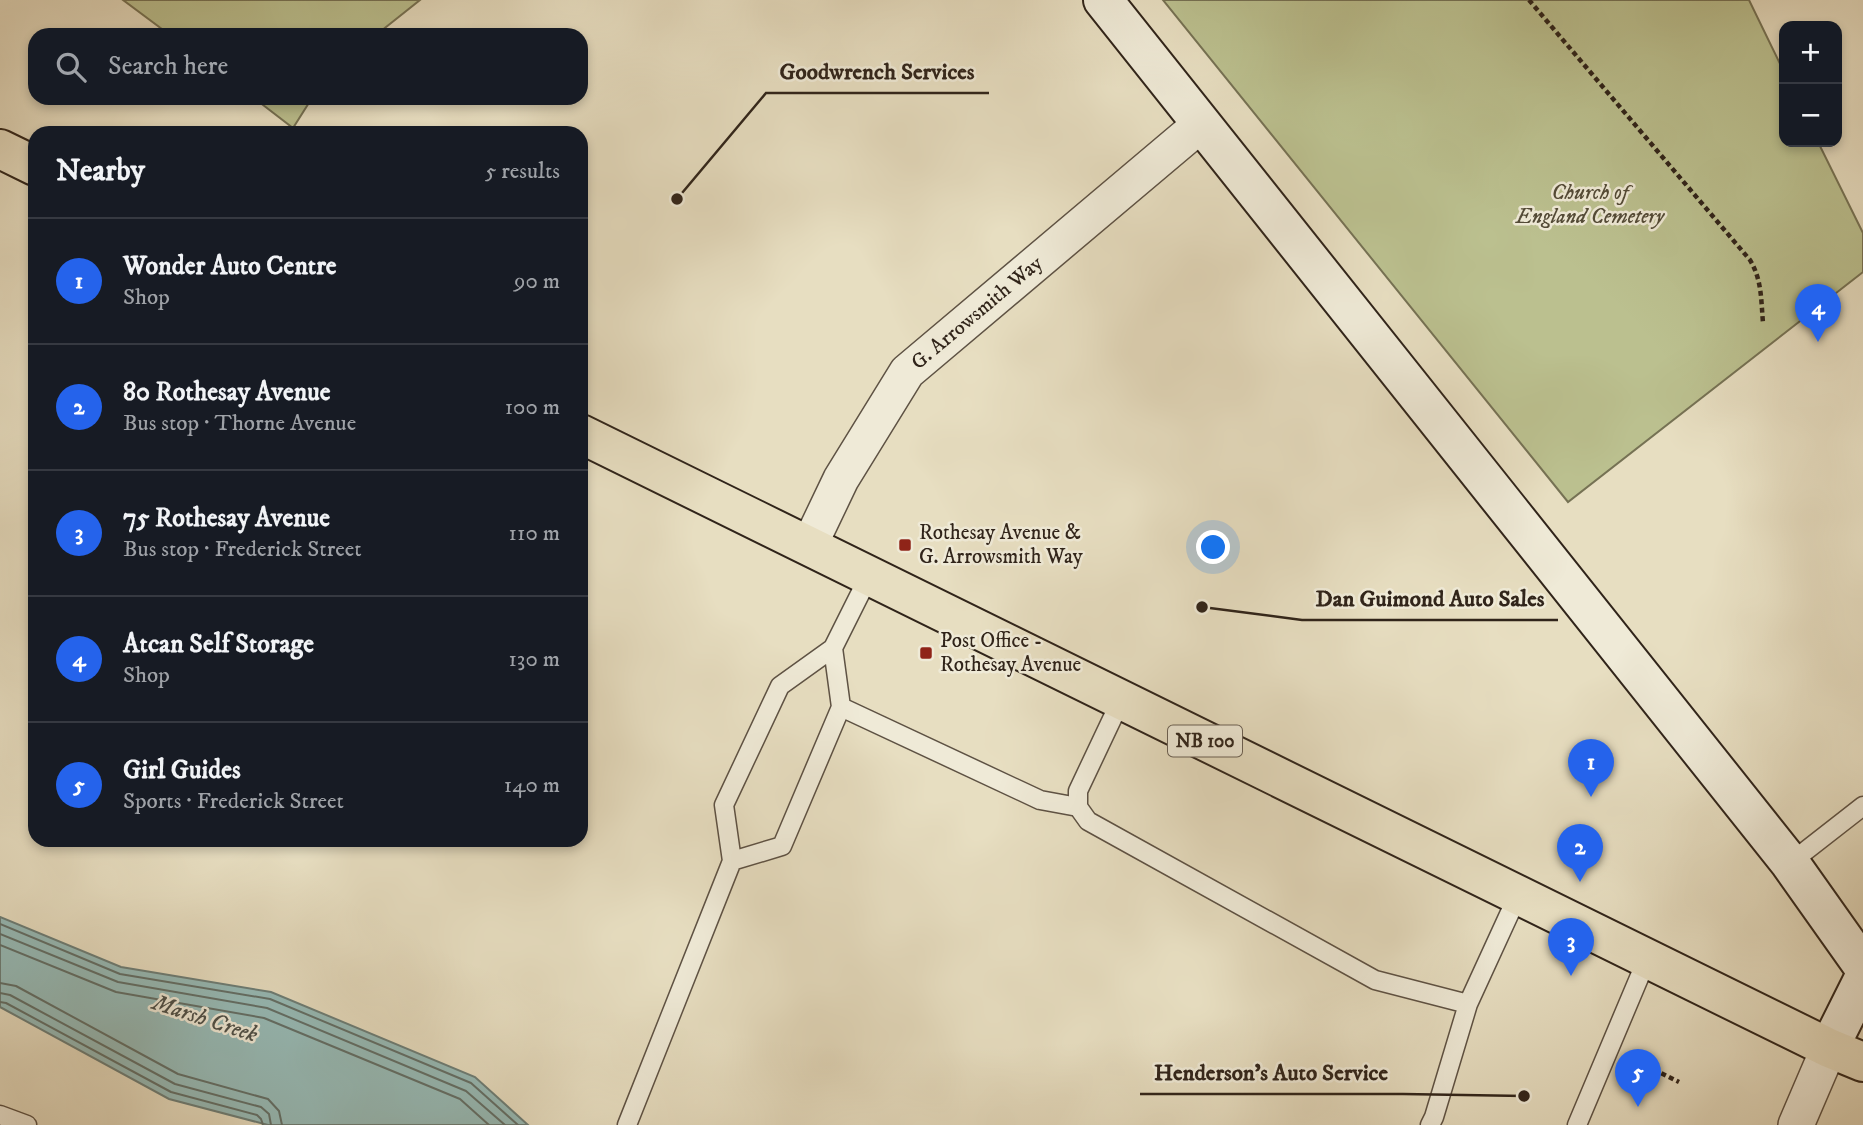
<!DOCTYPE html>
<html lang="en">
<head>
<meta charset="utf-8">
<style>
  :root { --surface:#171b24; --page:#20242c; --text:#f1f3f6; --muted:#9ea1a6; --line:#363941; --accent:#2563eb }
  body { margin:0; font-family:"IM FELL DW Pica",serif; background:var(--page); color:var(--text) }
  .controls { position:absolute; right:21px; top:21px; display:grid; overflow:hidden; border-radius:14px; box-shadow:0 4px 10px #0003 }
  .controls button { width:63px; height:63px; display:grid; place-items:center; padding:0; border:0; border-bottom:2px solid var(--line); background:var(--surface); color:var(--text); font:35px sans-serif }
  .you { position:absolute; left:1214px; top:548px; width:24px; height:24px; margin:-18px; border:5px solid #fff; border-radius:50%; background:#1a73e8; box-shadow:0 0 0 10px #1a73e833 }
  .badge { display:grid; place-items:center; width:46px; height:46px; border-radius:50%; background:var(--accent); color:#fff; font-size:23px; font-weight:700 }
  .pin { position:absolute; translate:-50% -58px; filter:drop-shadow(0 2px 4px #0008) }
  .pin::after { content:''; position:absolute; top:37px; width:24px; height:21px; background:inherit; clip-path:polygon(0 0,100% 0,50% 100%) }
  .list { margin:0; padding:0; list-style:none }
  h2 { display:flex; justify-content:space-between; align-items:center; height:91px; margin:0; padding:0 28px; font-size:30px }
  h2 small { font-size:23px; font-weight:400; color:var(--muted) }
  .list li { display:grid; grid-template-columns:46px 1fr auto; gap:21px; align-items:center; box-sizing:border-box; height:126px; padding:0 28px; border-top:2px solid var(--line) }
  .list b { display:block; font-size:26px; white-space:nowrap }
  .list p { margin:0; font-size:23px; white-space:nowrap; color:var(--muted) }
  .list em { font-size:23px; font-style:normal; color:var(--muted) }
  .icon { flex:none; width:38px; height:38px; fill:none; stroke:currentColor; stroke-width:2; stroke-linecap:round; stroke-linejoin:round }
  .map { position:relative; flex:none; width:1863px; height:1125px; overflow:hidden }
  .search { position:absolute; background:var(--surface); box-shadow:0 4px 10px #0003; left:28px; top:28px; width:560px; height:77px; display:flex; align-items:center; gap:18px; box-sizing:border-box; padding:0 24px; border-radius:21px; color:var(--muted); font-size:26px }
  .panel { position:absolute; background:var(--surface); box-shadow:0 4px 10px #0003; left:28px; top:126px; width:560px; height:721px; border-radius:21px }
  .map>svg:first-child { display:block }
</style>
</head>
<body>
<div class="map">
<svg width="1863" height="1125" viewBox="0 0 1863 1125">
  <rect width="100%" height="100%" fill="#e7dec1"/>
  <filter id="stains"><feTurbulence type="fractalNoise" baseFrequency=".00286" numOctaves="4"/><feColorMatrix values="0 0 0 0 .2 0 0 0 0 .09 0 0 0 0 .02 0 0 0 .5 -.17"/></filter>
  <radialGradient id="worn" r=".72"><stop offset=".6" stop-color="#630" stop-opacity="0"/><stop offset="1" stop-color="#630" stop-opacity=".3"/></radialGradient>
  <path fill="#bbc08f" stroke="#767254" stroke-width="2" d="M123,0H420L376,35H170Z
    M1163,0H1749L1784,72V142H1818L1863,233V272L1568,502Z
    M254,98H312L293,128Z"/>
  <path fill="#97bbb7" stroke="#6e7f78" stroke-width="2" d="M0,917L121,967L271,992L475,1077L528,1125H268L169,1099L0,1007Z"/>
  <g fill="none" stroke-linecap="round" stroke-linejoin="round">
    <path stroke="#647068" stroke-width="2" d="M0,924L120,974L270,999L471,1083L518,1125
      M0,934L118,982L267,1008L466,1091L505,1125
      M0,945L116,992L264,1018L460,1099L489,1125
      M0,983L16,986L178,1074L268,1099L279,1111L282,1125
      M0,993L10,995L175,1084L261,1107L269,1114L271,1125
      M0,1002L6,1003L171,1092L257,1115L261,1119L263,1125"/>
    <defs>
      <path id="service" d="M1121,700L1078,791V807L1088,821L1375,980L1468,1004L1518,895
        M841,707L1040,800L1078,807
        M732,861L724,805L780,686L833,648
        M1790,863L1863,806
        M0,1115L27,1125
        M627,1125L732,861L782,846L841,707L833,648L869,576
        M1430,1125L1434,1117L1468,1004
        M1577,1125L1647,959"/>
      <path id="minor" d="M809,546L841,479L907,372L1201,124
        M1796,1125L1829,1048"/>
      <path id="secondary" d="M1103,0L1790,863L1863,966
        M1829,1048L1863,980"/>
      <path id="primary" d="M0,149L35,166
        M581,434L1829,1048L1863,1062"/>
    </defs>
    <use href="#service" stroke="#5e5244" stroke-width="21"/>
    <use href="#minor" stroke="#5e5244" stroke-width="38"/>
    <use href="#secondary" stroke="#30241a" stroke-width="42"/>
    <use href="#primary" stroke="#30241a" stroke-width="42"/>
    <path stroke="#30241a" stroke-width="4.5" stroke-dasharray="5 3.5" stroke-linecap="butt" d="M1529,0L1750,260C1762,280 1761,300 1763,323
      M1646,1081L1651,1068L1679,1082"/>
    <use href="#service" stroke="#efead7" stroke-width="18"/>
    <use href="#minor" stroke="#efead7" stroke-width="35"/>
    <use href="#secondary" stroke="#efead7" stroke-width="38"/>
    <use href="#primary" stroke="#e7dec1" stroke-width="38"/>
  </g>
  <g fill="#8f2418" stroke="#efead7" stroke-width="2.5">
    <rect x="898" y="538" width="14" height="14" rx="3.5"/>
    <rect x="919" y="646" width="14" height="14" rx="3.5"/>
  </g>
  <g text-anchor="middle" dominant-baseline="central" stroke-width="5" stroke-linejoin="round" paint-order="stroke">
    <rect fill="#efead7" stroke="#695f53" stroke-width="2" x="1168" y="725.5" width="74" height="31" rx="5"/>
    <g font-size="19" font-weight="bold" fill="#30241a">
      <text x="1205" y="741">NB 100</text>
    </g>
    <g font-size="21" font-style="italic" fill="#534b37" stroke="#efead7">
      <text x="1590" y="193">Church of<tspan x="1590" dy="24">England Cemetery</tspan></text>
    </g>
    <g font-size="21" fill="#30241a" stroke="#efead7">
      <text transform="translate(977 313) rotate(-40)">G. Arrowsmith Way</text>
    </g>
    <g font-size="21" fill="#30241a" stroke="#efead7" text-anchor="start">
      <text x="919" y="533">Rothesay Avenue &amp;<tspan x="919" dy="24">G. Arrowsmith Way</tspan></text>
      <text x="940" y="641">Post Office -<tspan x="940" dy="24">Rothesay Avenue</tspan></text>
    </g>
    <g font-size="23" font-style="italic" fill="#4f5149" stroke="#efead7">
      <text transform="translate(205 1019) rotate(18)">Marsh Creek</text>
    </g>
  </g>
  <path fill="none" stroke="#30241a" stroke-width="2.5" d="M677 199L766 93H989M1202 607L1302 620H1558M1524 1096L1403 1094H1140"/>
  <g fill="#30241a" stroke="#efead7" stroke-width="2.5">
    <circle cx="677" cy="199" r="7"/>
    <circle cx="1202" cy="607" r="7"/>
    <circle cx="1524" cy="1096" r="7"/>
  </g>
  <g font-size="23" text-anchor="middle" font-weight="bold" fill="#30241a" stroke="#efead7" stroke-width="5" stroke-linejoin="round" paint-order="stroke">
    <text x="877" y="79">Goodwrench Services</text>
    <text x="1430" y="606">Dan Guimond Auto Sales</text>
    <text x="1271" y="1080">Henderson's Auto Service</text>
  </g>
  <rect width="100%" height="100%" filter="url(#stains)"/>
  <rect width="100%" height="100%" fill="url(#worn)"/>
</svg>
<div class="controls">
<button>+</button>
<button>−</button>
</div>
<div class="you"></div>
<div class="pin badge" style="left:1591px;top:797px">1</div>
<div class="pin badge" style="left:1580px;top:882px">2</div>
<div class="pin badge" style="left:1571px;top:976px">3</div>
<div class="pin badge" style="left:1818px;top:342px">4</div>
<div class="pin badge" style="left:1638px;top:1107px">5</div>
<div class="search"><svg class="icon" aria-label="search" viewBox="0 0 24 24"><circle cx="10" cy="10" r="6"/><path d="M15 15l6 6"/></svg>Search here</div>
<section class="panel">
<h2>Nearby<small>5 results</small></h2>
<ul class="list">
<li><span class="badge">1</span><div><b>Wonder Auto Centre</b><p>Shop</p></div><em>90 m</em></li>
<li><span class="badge">2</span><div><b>80 Rothesay Avenue</b><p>Bus stop · Thorne Avenue</p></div><em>100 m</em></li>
<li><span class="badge">3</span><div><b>75 Rothesay Avenue</b><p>Bus stop · Frederick Street</p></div><em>110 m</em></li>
<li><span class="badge">4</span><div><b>Atcan Self Storage</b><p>Shop</p></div><em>130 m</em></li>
<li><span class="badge">5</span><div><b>Girl Guides</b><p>Sports · Frederick Street</p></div><em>140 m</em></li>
</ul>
</section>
</div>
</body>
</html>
